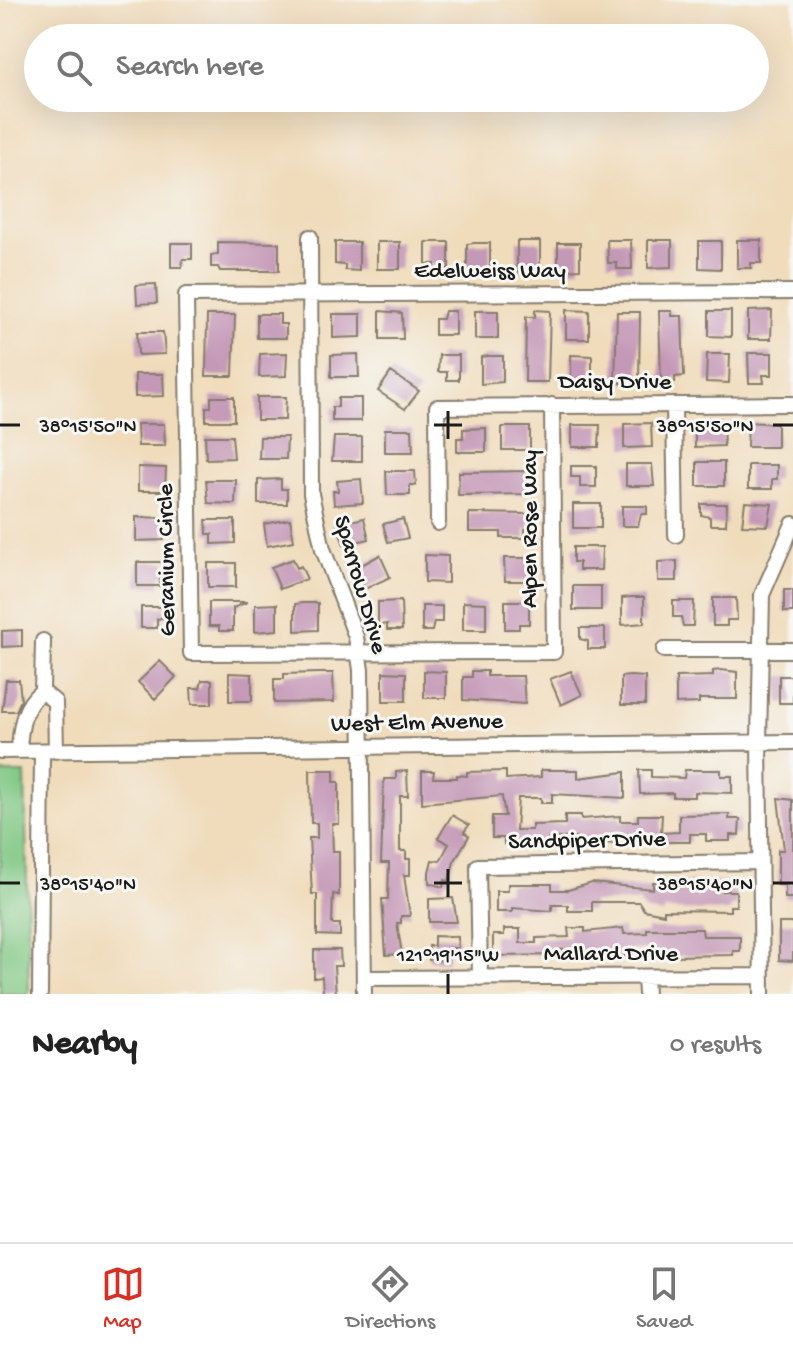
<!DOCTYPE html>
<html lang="en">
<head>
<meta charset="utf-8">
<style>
  :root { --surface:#fff; --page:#f2f2f2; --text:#222; --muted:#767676; --line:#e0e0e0; --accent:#d93025 }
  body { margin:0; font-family:"Gochi Hand",sans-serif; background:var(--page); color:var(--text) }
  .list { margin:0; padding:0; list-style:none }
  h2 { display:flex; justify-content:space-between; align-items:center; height:104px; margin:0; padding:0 32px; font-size:34px }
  h2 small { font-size:26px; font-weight:400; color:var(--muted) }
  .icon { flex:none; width:44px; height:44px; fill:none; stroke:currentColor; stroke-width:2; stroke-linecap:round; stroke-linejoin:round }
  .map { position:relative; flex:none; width:793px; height:994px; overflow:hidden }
  .search { position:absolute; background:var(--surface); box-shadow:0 8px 32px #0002; left:24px; right:24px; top:24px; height:88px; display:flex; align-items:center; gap:20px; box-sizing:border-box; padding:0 28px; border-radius:44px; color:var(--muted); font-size:30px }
  .sheet { height:248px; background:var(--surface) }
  nav { display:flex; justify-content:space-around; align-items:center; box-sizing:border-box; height:112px; border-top:2px solid var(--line); background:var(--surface); font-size:22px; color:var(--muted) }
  nav a { display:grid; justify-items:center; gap:4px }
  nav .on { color:var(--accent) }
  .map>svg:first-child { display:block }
</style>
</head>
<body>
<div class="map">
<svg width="793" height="994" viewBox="0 0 793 994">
  <rect width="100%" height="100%" fill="#f6f6f2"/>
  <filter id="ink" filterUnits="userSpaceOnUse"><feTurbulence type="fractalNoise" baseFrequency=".0125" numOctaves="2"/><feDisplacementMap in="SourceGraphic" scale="16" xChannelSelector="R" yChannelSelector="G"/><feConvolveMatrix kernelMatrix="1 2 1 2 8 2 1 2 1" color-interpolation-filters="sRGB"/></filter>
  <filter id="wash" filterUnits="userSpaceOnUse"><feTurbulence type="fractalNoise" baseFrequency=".006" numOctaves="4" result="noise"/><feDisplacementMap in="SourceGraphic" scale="32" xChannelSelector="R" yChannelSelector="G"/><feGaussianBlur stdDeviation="1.8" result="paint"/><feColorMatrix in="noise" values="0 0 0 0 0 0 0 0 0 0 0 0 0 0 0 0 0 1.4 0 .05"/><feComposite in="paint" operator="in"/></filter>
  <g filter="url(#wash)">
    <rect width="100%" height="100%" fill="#f0dcbb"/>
    <path fill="#81c884" stroke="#4e7250" stroke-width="2" d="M0,773H25L29,994H0Z"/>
    <g id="blocks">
      <path fill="#c498b7" d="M607,240H631L632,269H617V263H608Z
        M648,240H672V267L648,268Z
        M737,240H761V263H751V268H737Z
        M517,241H540V268L517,271Z
        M699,241H721V269L699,268Z
        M218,242L279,243V271H220L218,267H211V255L218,254Z
        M335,242H359V271L345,270V265L335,264Z
        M377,242H400V269H377Z
        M426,242H449V269H435V264H426Z
        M171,243H192V259H183L182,267H171Z
        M474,243H490V269L467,271V244Z
        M558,243H580V269L558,270Z
        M156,284L157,303L137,304L136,285Z
        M535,310L550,311L548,382H525L526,317H535Z
        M566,310L589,311V339H566Z
        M772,310L771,339H748V311Z
        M380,311L402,313L403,339H380Z
        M445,311H455V335H435V319H443Z
        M475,311H498V339H475Z
        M659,311H672V316H682L684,376L675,377V382H661Z
        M709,311H731V337L709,336Z
        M617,312H640L639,383H615Z
        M257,314H280V324H286V338H257Z
        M333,314H361V337L333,338Z
        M207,315H235L233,376H206Z
        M137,332H163L165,354L138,355Z
        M287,353L286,376L259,377L260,354Z
        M748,353H772V375H763L764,383H749Z
        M358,354L359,377H331V355Z
        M707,354H730L729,383L706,382Z
        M439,355H459V380H447V372H438Z
        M571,355L592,356V383L571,382Z
        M487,356H503V382L481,384V357Z
        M391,372L419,391L405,409L378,391Z
        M135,374H163L164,396L135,397Z
        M211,397H234V421H206V407H211Z
        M257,397H286L285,420H257Z
        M338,398H361V421H332V407H338Z
        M748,422L777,424V447H747Z
        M651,423L652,447L624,448V424Z
        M723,423L724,446L695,447V432H701V424Z
        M137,424H164L165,446H138Z
        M572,425H600L599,447H572Z
        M502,427H530V450H502Z
        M486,428V452H457V438H463V429Z
        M385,429H412L413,452H385Z
        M205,436H232L234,458L206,459Z
        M260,437H287L286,459H259Z
        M334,437H362V461H332Z
        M697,462H724V486H697Z
        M626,464H652L654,486H626Z
        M748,465H777V479H772V489H748Z
        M571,466H596V487H580V477H571Z
        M138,467L166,468L165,491H138Z
        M386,471H415L416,485H410V495H387Z
        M528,471V494L458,495L459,472Z
        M281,479V489H287V504H258V480Z
        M361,479L363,503L334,505L333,491H338L337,481Z
        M206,480H236L235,504L208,503Z
        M745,502L772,504L768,526L742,525Z
        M573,504H601V528H573Z
        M701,504H727L726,525H710V517L701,515Z
        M622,506H647V514H641L638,526H622Z
        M469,513L530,514V529H525V538H501V532H469Z
        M136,517L165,518L164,540L136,541Z
        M364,518L369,539L344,545L337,524Z
        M290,519L294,541L267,546L264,524Z
        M403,519L408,538L388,542L383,524Z
        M206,520H235V543L212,544V534H207Z
        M573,547H602L601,570H579V562H573Z
        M380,555L390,577L365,589L354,569Z
        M425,555L448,556V583L425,582Z
        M504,558H530L532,581H505Z
        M293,559L297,568L301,566L307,579L280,589L271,567Z
        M677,561V581H658V562Z
        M137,562H165V576H160V586H137Z
        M208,563H236V587H208Z
        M573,586H601V610H573Z
        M784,590H793V612H784Z
        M631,597H644V623L622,625V598Z
        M713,598H736L737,620H727V626H713Z
        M401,601L402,630H387V624L378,625V602Z
        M505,601H529V624H519V629H505Z
        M673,601H694L693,626H683L681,617H673Z
        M209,602H247L233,608V631H219V626H209Z
        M463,602L486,603V630H463Z
        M302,603H318V630L295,631V604Z
        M277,604V630L255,632V605Z
        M422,606H442V622H434L432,631H422Z
        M141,607H166V617L157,619V628H141Z
        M580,628H605V649H588V641L580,639Z
        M22,630V646L2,647V631Z
        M160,661L176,677L155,699L138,682Z
        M721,670L737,672V699H699V703L676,704V677L713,676V671Z
        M424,671L446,672V698H424Z
        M472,671H487V676H523L525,704L463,700V677H472Z
        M571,671L582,695L561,705L550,679Z
        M383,672L406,673V701H383Z
        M229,673L252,674V701H229Z
        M319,673H333L334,702L274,703V679H284V674Z
        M630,676L645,677V705H621V677Z
        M779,676H793V703H779Z
        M6,680H19L21,700L16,711H2Z
        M202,680H212V704H192L191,688H200Z
        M310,770H334V782H339V824H332L333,851H339V895L333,894L332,924H340V936L317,935V894H312L309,838H317V823H311Z
        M541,770H578V778L625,772V798L552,794V803H541V798H518L516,830H532V825L565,824V815H581V819L620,816V821H638V815H662L661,833L679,832V815L729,814V819H740L739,835H730V841H706V834H690V842H651V837L623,836V843L578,844V838H555L548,839V843L504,844V838H492V816H505L502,796L422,803V771H434L433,778H457V775L467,776V772L506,771V779L541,777Z
        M639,770H651V777L684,778L685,770H721V776H732V793L695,792V797H673V793L640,794Z
        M407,771L408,796H400V851H406V859H410V875H404L410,916H401V923H397L402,954L386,955L382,899H388L389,863H381L384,779H396V772Z
        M778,798L793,800V898H785V885H778V850H784Z
        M452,815L469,825L464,832L469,836L454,862L449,881L445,880L443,887L429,883V872L432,860L440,861L449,844L438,838Z
        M653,882H723V891H736V906H730V911L664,910V914L644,910L639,902H592V911H568V905H552V911L512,908V912H496V891H508V884H552V890H568L592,883L653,889Z
        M453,898L457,922H429V899Z
        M779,923H793V961L779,960Z
        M568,928H585V932L623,928L624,934L647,933V929H702L703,936H740V951H733V955L671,956H648V950H625V956L581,957V949L559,950V955L493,956V935H504V929H520V943H536V938L569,937Z
        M434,936L458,937V948H448V961L429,960V946H434Z
        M314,950H340L341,966H334L336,994H323L322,977L314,978Z"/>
    </g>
  </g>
  <g filter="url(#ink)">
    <use href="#blocks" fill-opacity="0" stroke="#867c6c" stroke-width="2"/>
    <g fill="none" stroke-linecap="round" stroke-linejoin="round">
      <defs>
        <path id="minor" d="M310,237L311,494L323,549L356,637L361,670L364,994
          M552,405L554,652L191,653L186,295L793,292
          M674,405L676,535
          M438,523L437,407L793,404
          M43,641L42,691L55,702L56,751
          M664,650H793
          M0,751L793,742
          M19,751C20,728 23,705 42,691
          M645,977L646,994
          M364,978L761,976
          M480,978L478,866L760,862
          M40,994L42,751
          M762,994L759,741L762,595L793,524"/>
      </defs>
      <use href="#minor" stroke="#867c6c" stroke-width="18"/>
      <use href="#minor" stroke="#fff" stroke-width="14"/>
    </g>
  </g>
  <path fill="none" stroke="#1c1c1c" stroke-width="3" d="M448,411V439M0,425H20M434,425H462M773,425H793M448,869V897M0,883H20M434,883H462M773,883H793M448,974V994"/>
  <g text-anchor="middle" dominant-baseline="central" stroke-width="6" stroke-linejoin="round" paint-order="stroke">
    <g font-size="24" fill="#1c1c1c" stroke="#f6f6f2">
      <text x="490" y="272">Edelweiss Way</text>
      <text x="615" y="383">Daisy Drive</text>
      <text transform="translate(531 529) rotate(-90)">Alpen Rose Way</text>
      <text transform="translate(168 560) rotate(-91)">Geranium Circle</text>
      <text transform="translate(359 585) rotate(74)">Sparrow Drive</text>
      <text transform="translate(417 724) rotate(-1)">West Elm Avenue</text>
      <text transform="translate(587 842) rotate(-1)">Sandpiper Drive</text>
      <text x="611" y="955">Mallard Drive</text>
    </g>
  </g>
  <g font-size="20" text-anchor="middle" fill="#1c1c1c" stroke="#f6f6f2" stroke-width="6" stroke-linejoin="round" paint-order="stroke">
    <text x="88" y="432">38°15'50"N</text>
    <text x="705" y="432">38°15'50"N</text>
    <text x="88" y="890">38°15'40"N</text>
    <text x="705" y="890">38°15'40"N</text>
    <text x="448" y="961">121°19'15"W</text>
  </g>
</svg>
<div class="search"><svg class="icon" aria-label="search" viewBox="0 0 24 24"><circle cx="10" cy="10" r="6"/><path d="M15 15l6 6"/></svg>Search here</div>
</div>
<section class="sheet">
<h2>Nearby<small>0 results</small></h2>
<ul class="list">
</ul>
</section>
<nav>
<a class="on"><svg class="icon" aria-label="map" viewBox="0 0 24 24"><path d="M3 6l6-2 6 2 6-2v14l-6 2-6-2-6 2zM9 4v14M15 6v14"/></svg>Map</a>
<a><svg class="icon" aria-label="directions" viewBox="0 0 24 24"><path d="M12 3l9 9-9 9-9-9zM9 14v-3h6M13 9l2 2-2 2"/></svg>Directions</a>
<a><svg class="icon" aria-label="saved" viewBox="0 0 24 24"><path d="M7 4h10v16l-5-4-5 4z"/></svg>Saved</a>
</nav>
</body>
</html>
